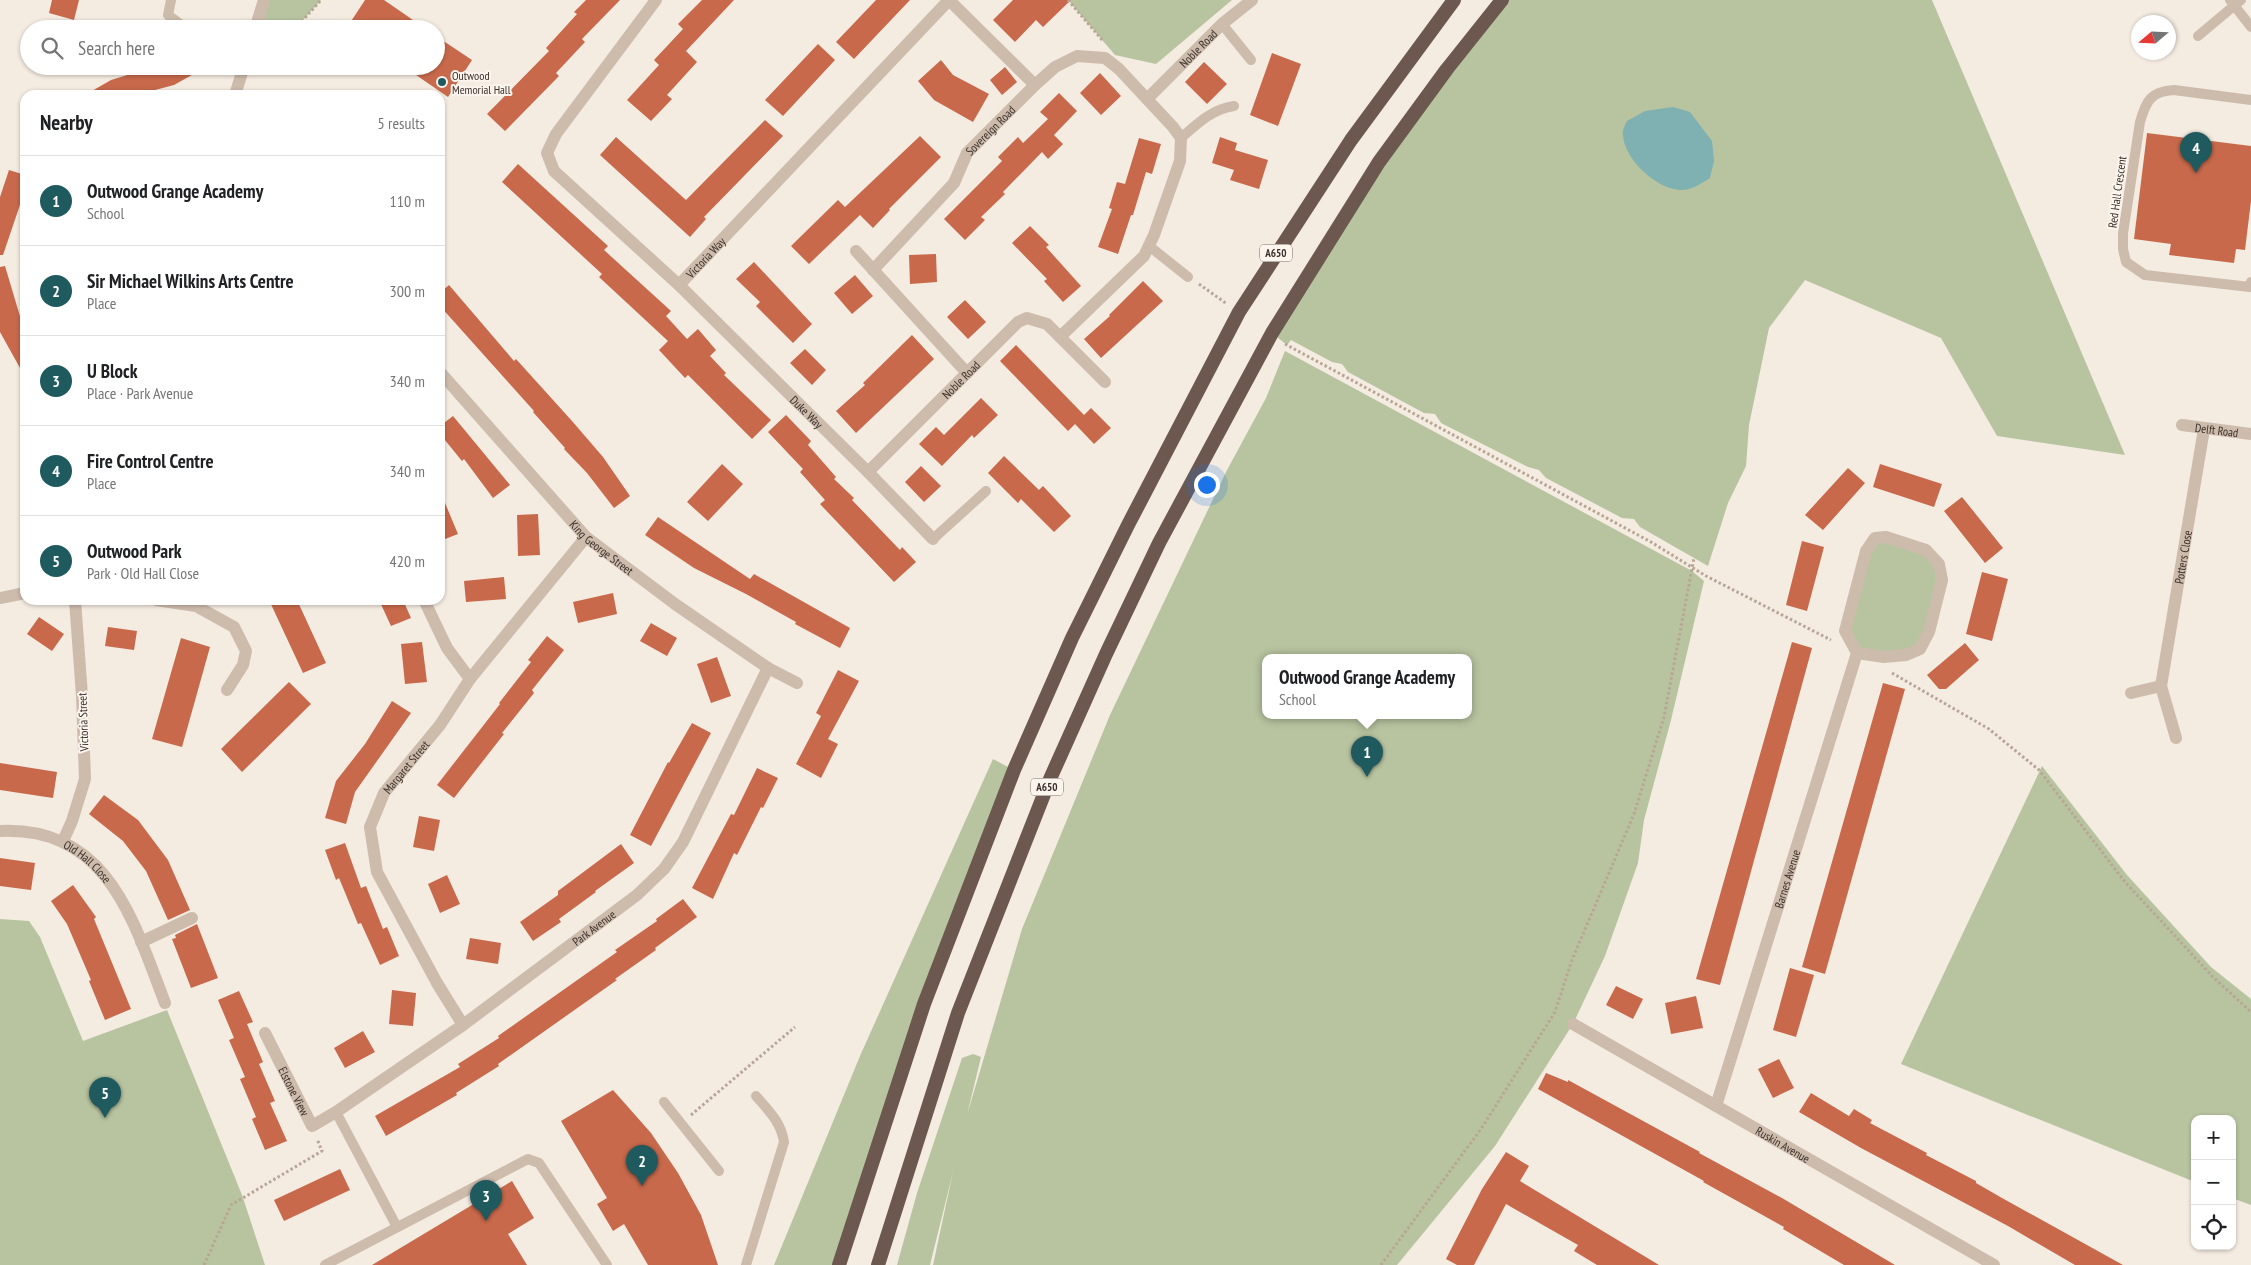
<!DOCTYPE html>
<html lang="en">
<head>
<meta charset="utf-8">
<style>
  :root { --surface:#fff; --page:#f6f6f6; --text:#202124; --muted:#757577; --line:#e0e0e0; --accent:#1f5a5e }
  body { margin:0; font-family:"PT Sans Narrow",sans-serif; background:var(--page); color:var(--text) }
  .controls { position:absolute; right:15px; bottom:15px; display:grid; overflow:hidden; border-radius:10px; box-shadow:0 1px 4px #0004 }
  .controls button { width:45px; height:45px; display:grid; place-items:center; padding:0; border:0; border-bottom:1px solid var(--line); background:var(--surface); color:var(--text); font:25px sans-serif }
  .compass { position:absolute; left:2131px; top:15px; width:45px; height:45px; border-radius:50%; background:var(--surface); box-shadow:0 1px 4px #0004; rotate:251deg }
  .you { position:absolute; left:1206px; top:484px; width:18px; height:18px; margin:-12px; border:4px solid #fff; border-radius:50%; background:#1a73e8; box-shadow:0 0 0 8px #1a73e833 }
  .badge { display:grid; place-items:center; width:32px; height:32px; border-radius:50%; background:var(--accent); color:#fff; font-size:16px; font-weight:700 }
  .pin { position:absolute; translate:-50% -41px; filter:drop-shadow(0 1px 2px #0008) }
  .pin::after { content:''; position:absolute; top:26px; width:18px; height:15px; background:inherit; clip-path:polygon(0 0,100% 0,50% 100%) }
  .popup { position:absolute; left:1262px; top:654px; width:210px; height:65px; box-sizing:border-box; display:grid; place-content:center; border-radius:10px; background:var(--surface); filter:drop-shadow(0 1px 4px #0005); font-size:16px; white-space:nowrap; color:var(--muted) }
  .popup b { font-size:19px; color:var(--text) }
  .popup::after { content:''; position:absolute; left:50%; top:100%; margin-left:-10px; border:10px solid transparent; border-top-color:var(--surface) }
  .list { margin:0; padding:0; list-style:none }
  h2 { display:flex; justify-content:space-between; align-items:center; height:65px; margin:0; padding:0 20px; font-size:21px }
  h2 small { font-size:16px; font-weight:400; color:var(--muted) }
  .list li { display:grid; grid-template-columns:32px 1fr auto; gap:15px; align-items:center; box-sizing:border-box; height:90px; padding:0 20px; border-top:1px solid var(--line) }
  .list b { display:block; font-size:19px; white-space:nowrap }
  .list p { margin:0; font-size:16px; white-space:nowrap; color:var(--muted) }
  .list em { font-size:16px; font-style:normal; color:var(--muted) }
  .icon { flex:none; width:28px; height:28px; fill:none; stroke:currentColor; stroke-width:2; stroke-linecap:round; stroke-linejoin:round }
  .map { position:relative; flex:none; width:2251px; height:1265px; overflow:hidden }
  .search { position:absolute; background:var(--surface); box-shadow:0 1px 4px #0004; left:20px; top:20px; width:425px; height:55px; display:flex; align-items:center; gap:12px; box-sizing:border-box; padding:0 18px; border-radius:28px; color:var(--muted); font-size:19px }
  .panel { position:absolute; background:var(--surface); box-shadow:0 1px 4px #0004; left:20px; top:90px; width:425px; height:515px; border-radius:15px }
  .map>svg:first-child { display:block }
</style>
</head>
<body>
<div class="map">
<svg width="2251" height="1265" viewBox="0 0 2251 1265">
  <rect width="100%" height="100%" fill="#f4ebe1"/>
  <path fill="#b8c4a0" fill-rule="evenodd" d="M263,0H321L295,29H255Z
    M1068,0H1232L1156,64L1115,55Z
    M1502,0H1932L2125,455L1997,436L1941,338L1805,280L1769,328L1749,425L1746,466L1728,503L1708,566L1640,527L1634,519L1622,518L1546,478L1539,470L1528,467L1441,423L1435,414L1424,413L1348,372L1342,364L1332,362L1291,340L1287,345L1272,333L1320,257Z
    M1285,351L1692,571L1704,581L1671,720L1644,820L1638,863L1605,956L1573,1024L1495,1146L1397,1265H933L953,1172L930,1265H897L917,1193L962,1058L973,1054L981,1057L967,1115L1022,929L1110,715L1226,472L1266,398ZM1266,658H1468V716H1266Z
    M1875,538L1926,550L1942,580L1920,649L1857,653L1845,631Z
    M993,759L1014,770L924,1004L839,1265H774L860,1056Z
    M2042,766L2127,875L2211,967L2251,999V1205L2232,1198V1119H2195V1182L1901,1064Z
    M0,919L29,921L40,937L83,1041L167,1010L242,1195L265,1265H0Z"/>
  <path fill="#7fb0b2" d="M1673,107L1690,112L1712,141L1714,161L1710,178C1699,185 1687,193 1674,189C1653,185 1624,158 1623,135C1622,131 1625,125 1627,121L1645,111Z"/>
  <path fill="#c8694b" d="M52,0H79L74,20L49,13Z
    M365,0H384L426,29H346Z
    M586,0H620L582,39L585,42L556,73L559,76L505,131L487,114L549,51L546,48L577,14L574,12Z
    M702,0H734L686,51L697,62L667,95L672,99L651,121L627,100L659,65L654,60L683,29L678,24Z
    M876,0H910L854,59L836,42Z
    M1013,0H1071L1043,27L1036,20L1015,42L993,20Z
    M436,36L472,60L448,97L403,66H436Z
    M818,44L835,60L783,116L765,100Z
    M1272,53L1301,64L1278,126L1250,115Z
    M941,60L953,75L989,94L973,122L934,100L918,81Z
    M1204,62L1227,84L1207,104L1185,82Z
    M157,66H208L174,85L136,95H85L111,80Z
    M1005,67L1017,82L1002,95L990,80Z
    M1100,73L1121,96L1101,115L1080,93Z
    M1059,93L1077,111L1054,135L1063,144L1048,159L1042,152L1003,192L1005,194L981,217L985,220L965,240L944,219L1002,161L998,157L1018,137L1023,143L1048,119L1040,112Z
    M765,120L783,136L704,217L706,219L690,237L600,155L616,137L686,200Z
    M2147,133L2251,146V201L2245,250L2236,249L2234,263L2169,255L2171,244L2134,239Z
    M920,136L941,157L889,209L890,210L873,228L860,215L809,264L791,246L838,200L845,207Z
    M1220,137L1237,143L1235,150L1268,160L1259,189L1230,180L1234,170L1212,163Z
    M1139,138L1161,144L1152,174L1146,172L1133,215H1131L1118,254L1098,247L1112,209L1109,208L1117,182L1125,184Z
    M518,164L608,246L604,250L671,311L666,316L687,339L698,329L716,350L710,356L726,373L724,375L771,420L752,439L688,375L685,378L659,350L668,341L599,277L602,274L502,182Z
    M9,170L25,175V190L3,255H0V197Z
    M1030,226L1049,245L1046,247L1081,286L1063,302L1044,281L1047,279L1012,243Z
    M936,254L937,282L910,284L909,255Z
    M754,262L812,324L793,343L756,306L760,302L736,279Z
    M5,266L25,333V377L0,332V267Z
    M855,275L873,296L852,314L834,293Z
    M1143,281L1163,301L1101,358L1084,339L1110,316L1109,315Z
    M449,285L514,361L516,359L572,421L603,457L630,496L614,508L587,473L564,449L565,448L533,412L534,411L440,306V293Z
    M965,300L986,322L968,339L947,317Z
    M912,335L934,359L856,433L836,411L865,385L863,383Z
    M1016,345L1084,415L1091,408L1111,428L1094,444L1075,424L1068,431L1000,361Z
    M805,349L826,370L812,385L790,363Z
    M981,398L998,415L974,438L972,435L942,466L919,444L936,427L944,435Z
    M786,415L811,441L808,445L836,477L834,479L854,498L852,500L900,550L902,547L916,562L894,582L820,504L825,500L800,472L803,469L768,432Z
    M453,416L510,485L493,498L464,459L462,461L440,434V426Z
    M1004,456L1039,490L1043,486L1071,516L1054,532L1021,499L1018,503L988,473Z
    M722,464L743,484L708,521L687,502Z
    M1880,464L1942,484L1934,507L1873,487Z
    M921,466L941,486L924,502L905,482Z
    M1848,468L1865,483L1823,530L1805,515Z
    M440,491L458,534L440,541Z
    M1962,497L2003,548L1985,563L1944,511Z
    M538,514L540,555L518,556L517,515Z
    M658,517L750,579L754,574L850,628L840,648L795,624L796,622L746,594L694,568L645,535Z
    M1802,541L1824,547L1807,611L1786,605Z
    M1982,572L2008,579L1992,641L1966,634Z
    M504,577L506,599L466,602L464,581Z
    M613,593L617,614L578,623L573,602Z
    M269,600H297L326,663L303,673Z
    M379,600H403L411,618L391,626Z
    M39,617L64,634L52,651L27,634Z
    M651,623L677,638L667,656L640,641Z
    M108,627L137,631L134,650L105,646Z
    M547,636L564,650L532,690L534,693L502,733L504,734L454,798L437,785L500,704L499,703L531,662L528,660Z
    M181,638L210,647L182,747L152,739Z
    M422,642L427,682L405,684L401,644Z
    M1792,642L1812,648L1720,985L1696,979Z
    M1965,643L1979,660L1946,689H1939L1927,675Z
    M717,657L731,696L711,703L697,664Z
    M838,670L859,681L828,739L838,744L821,778L796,764L821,716L816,713Z
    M289,682L311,704L242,772L221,749Z
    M1883,683L1905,689L1825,974L1802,967Z
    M392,701L411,713L355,792L346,824L325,818L336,781L365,744Z
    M692,723L711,733L651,846L630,835L668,762L669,763Z
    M0,763L57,772L53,798L0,790Z
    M757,768L778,778L763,808L761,807L737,855L734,853L713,899L692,888L731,814L734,815Z
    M104,795L138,820L168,860L190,910L168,920L146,871L136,858L123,841L89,814Z
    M419,816L440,820L434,851L413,847Z
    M345,843L361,888L366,886L383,929L387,927L399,956L380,965L361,923L358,924L339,878L336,880L325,850Z
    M621,844L634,863L595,891L596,892L559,919L561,922L533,941L520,922L558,895V891Z
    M0,858L35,863L31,890L0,886Z
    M447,875L460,904L440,913L428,884Z
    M73,885L96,917L94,919L131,1009L105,1020L89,981L91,980L67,924L51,901Z
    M683,899L697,917L655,948L656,950L615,979L617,980L498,1064L499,1066L456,1093L457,1095L386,1136L375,1116L460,1067L458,1064L499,1038L498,1036L617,952L615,950L657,921L656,919Z
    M197,924L218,978L191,988L172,939L176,938L175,935Z
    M470,938L501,943L498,964L466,959Z
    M1790,968L1814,975L1796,1037L1773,1030Z
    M1616,986L1643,999L1633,1019L1606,1005Z
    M392,990L416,993L413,1026L389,1024Z
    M239,991L253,1022L247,1024L263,1062L259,1064L275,1101L270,1103L287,1141L265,1150L252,1119L256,1117L240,1079L245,1077L229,1040L234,1038L218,1000Z
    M1696,996L1703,1028L1671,1034L1665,1003Z
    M363,1031L375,1052L345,1068L334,1048Z
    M1779,1059L1794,1088L1773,1098L1758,1069Z
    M1546,1073L1568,1082V1080L1700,1152L1699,1153L1782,1198L1895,1265H1844L1783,1229L1784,1227L1703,1182L1704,1181L1538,1089Z
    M613,1090L651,1133L678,1173L701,1215L718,1265H648L624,1224L613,1231L597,1204L607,1198L561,1121Z
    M1811,1093L1849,1116L1854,1109L1872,1120L1870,1123L1927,1153L1926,1155L1976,1181V1183L2002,1198L2123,1265H2075L2008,1226L1861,1148L1799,1112Z
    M1506,1152L1529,1166L1520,1181L1659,1265H1597L1574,1251L1578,1245L1506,1204L1474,1265H1457L1446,1259L1482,1189Z
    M340,1169L350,1190L284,1221L274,1200Z
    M512,1181L534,1218L508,1234L527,1265H372Z"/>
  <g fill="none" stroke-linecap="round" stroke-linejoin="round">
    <path stroke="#b9a596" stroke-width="3" stroke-dasharray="2.5 2.5" stroke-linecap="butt" d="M1068,0L1103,41
      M295,29L321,0
      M1199,284L1227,304
      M1285,344L1651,542L1706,576L1831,640
      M1892,673L1989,729L2039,770L2125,882L2212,976L2251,1012
      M691,1115L795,1027
      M204,1265L231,1205L322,1151L317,1139
      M1381,1265L1481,1129L1555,1012L1572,960L1634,814L1664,717L1694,558"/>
    <path stroke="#cdbbac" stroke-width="10" d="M171,0L168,15L187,29
      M2230,0L2251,27
      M1222,24L1251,60
      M2198,36L2241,0
      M2251,100L2174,90C2151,91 2146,101 2140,122L2123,233V249L2126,262L2145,275L2250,287L2251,282
      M1181,138C1197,124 1212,109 1234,106
      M1149,246L1188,277
      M933,539L986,491
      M664,1102L719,1171
      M336,1112L397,1227
      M325,1265L528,1159L539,1163L607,1265
      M746,1265L784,1142C781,1122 769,1111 756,1096"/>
    <g stroke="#cdbbac" stroke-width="12">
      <path id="s1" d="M656,0L556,134L547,153L554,171L679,285L949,0"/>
      <path d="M950,1L1035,85"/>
      <path d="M255,29L264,0"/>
      <path d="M235,95L244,66"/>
      <path id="s2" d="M1147,99L1222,24L1252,0"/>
      <path d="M856,251L967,373"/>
      <path id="s3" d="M873,270L954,183L967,153L1035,85L1055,67L1077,56L1105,58L1119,69L1173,127L1181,138L1180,161L1154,235L1144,256L1060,337"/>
      <path id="s4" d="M679,285L868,472L933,539"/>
      <path id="s5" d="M440,372L586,537L675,604L768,668L797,683"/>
      <path id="s6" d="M2182,425L2251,434"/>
      <path id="s7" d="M868,472L1018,322L1027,318L1047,324L1105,382"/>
      <path d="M0,598L25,593"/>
      <path d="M156,600L196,606L234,627L246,651L243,665L227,690"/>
      <path d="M424,600L447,648L470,679"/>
      <path d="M2131,693L2161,686"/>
      <path id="s8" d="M2176,738L2161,686L2204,429"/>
      <path id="s9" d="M0,831C108,826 133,920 165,1003"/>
      <path d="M63,841L72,821L85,779L82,696L75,600"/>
      <path d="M141,942L192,918"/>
      <path id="s10" d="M1573,1024L1994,1265"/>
      <path id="s11" d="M463,1025L437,983L377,872L370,827L384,793L440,725L470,679L586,537"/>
      <path id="s12" d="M265,1033L312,1126L336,1112L463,1025L637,895L664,869L683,842L768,668"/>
      <path id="s13" d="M1716,1106L1857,653L1845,631L1866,551L1875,538L1886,537L1926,550L1939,564L1942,580L1929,632L1920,649L1906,655L1884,657L1857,653"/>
    </g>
    <path stroke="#6c584f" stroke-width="14" d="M839,1265L924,1004L1014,770L1072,638L1128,525L1239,312L1351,140L1454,0
      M878,1265L958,1013L1050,779L1106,654L1159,543L1272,333L1379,162L1447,69L1502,0"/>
  </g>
  <circle fill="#1f5a5e" stroke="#fbf5ee" stroke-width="2" cx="442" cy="82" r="5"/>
  <g text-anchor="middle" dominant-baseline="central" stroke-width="4" stroke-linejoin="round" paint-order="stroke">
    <g fill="#fbf5ee" stroke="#756b66" stroke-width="1">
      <rect x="1260" y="244.5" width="32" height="17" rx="4"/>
      <rect x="1031" y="778.5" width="32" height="17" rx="4"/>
    </g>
    <g font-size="11" font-weight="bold" fill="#3b302b">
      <text x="1276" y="253">A650</text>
      <text x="1047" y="787">A650</text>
    </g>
    <g font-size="12" fill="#3b302b" stroke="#fbf5ee">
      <text stroke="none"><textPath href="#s2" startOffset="72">Noble Road</textPath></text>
      <text stroke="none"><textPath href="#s3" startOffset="184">Sovereign Road</textPath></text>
      <text transform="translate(2117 192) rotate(-82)">Red Hall Crescent</text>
      <text stroke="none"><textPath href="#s1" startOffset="415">Victoria Way</textPath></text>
      <text stroke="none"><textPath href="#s7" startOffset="131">Noble Road</textPath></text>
      <text stroke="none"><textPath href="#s4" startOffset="180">Duke Way</textPath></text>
      <text stroke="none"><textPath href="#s6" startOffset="35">Delft Road</textPath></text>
      <text stroke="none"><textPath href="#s5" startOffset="239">King George Street</textPath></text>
      <text stroke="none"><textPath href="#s8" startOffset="185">Potters Close</textPath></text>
      <text transform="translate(83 722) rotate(-92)">Victoria Street</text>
      <text stroke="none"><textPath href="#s11" startOffset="292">Margaret Street</textPath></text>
      <text stroke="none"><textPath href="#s9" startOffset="96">Old Hall Close</textPath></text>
      <text stroke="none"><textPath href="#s13" startOffset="238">Barnes Avenue</textPath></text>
      <text stroke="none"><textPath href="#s12" startOffset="449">Park Avenue</textPath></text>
      <text stroke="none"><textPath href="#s12" startOffset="65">Elstone View</textPath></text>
      <text stroke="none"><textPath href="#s10" startOffset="242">Ruskin Avenue</textPath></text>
    </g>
    <g font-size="12" fill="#3b302b" stroke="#fbf5ee" text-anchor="start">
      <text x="452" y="75">Outwood<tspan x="452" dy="14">Memorial Hall</tspan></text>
    </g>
  </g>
</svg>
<div class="controls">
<button>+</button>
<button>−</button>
<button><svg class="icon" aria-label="locate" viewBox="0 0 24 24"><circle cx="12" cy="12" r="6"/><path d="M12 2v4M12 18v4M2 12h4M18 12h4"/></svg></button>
</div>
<svg class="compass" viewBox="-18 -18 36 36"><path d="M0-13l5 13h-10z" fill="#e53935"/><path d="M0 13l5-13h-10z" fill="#757577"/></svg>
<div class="you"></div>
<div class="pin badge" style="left:1367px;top:777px">1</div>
<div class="popup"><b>Outwood Grange Academy</b>School</div>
<div class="pin badge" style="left:642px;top:1186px">2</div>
<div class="pin badge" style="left:486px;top:1221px">3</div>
<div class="pin badge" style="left:2196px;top:173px">4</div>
<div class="pin badge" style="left:105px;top:1118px">5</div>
<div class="search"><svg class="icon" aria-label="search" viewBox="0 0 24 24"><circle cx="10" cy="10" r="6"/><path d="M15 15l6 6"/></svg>Search here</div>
<section class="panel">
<h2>Nearby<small>5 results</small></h2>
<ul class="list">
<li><span class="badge">1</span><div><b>Outwood Grange Academy</b><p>School</p></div><em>110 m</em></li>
<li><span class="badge">2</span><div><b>Sir Michael Wilkins Arts Centre</b><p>Place</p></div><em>300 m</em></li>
<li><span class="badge">3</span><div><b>U Block</b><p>Place · Park Avenue</p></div><em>340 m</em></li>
<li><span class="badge">4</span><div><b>Fire Control Centre</b><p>Place</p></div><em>340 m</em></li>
<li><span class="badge">5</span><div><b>Outwood Park</b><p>Park · Old Hall Close</p></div><em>420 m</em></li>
</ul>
</section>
</div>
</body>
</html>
